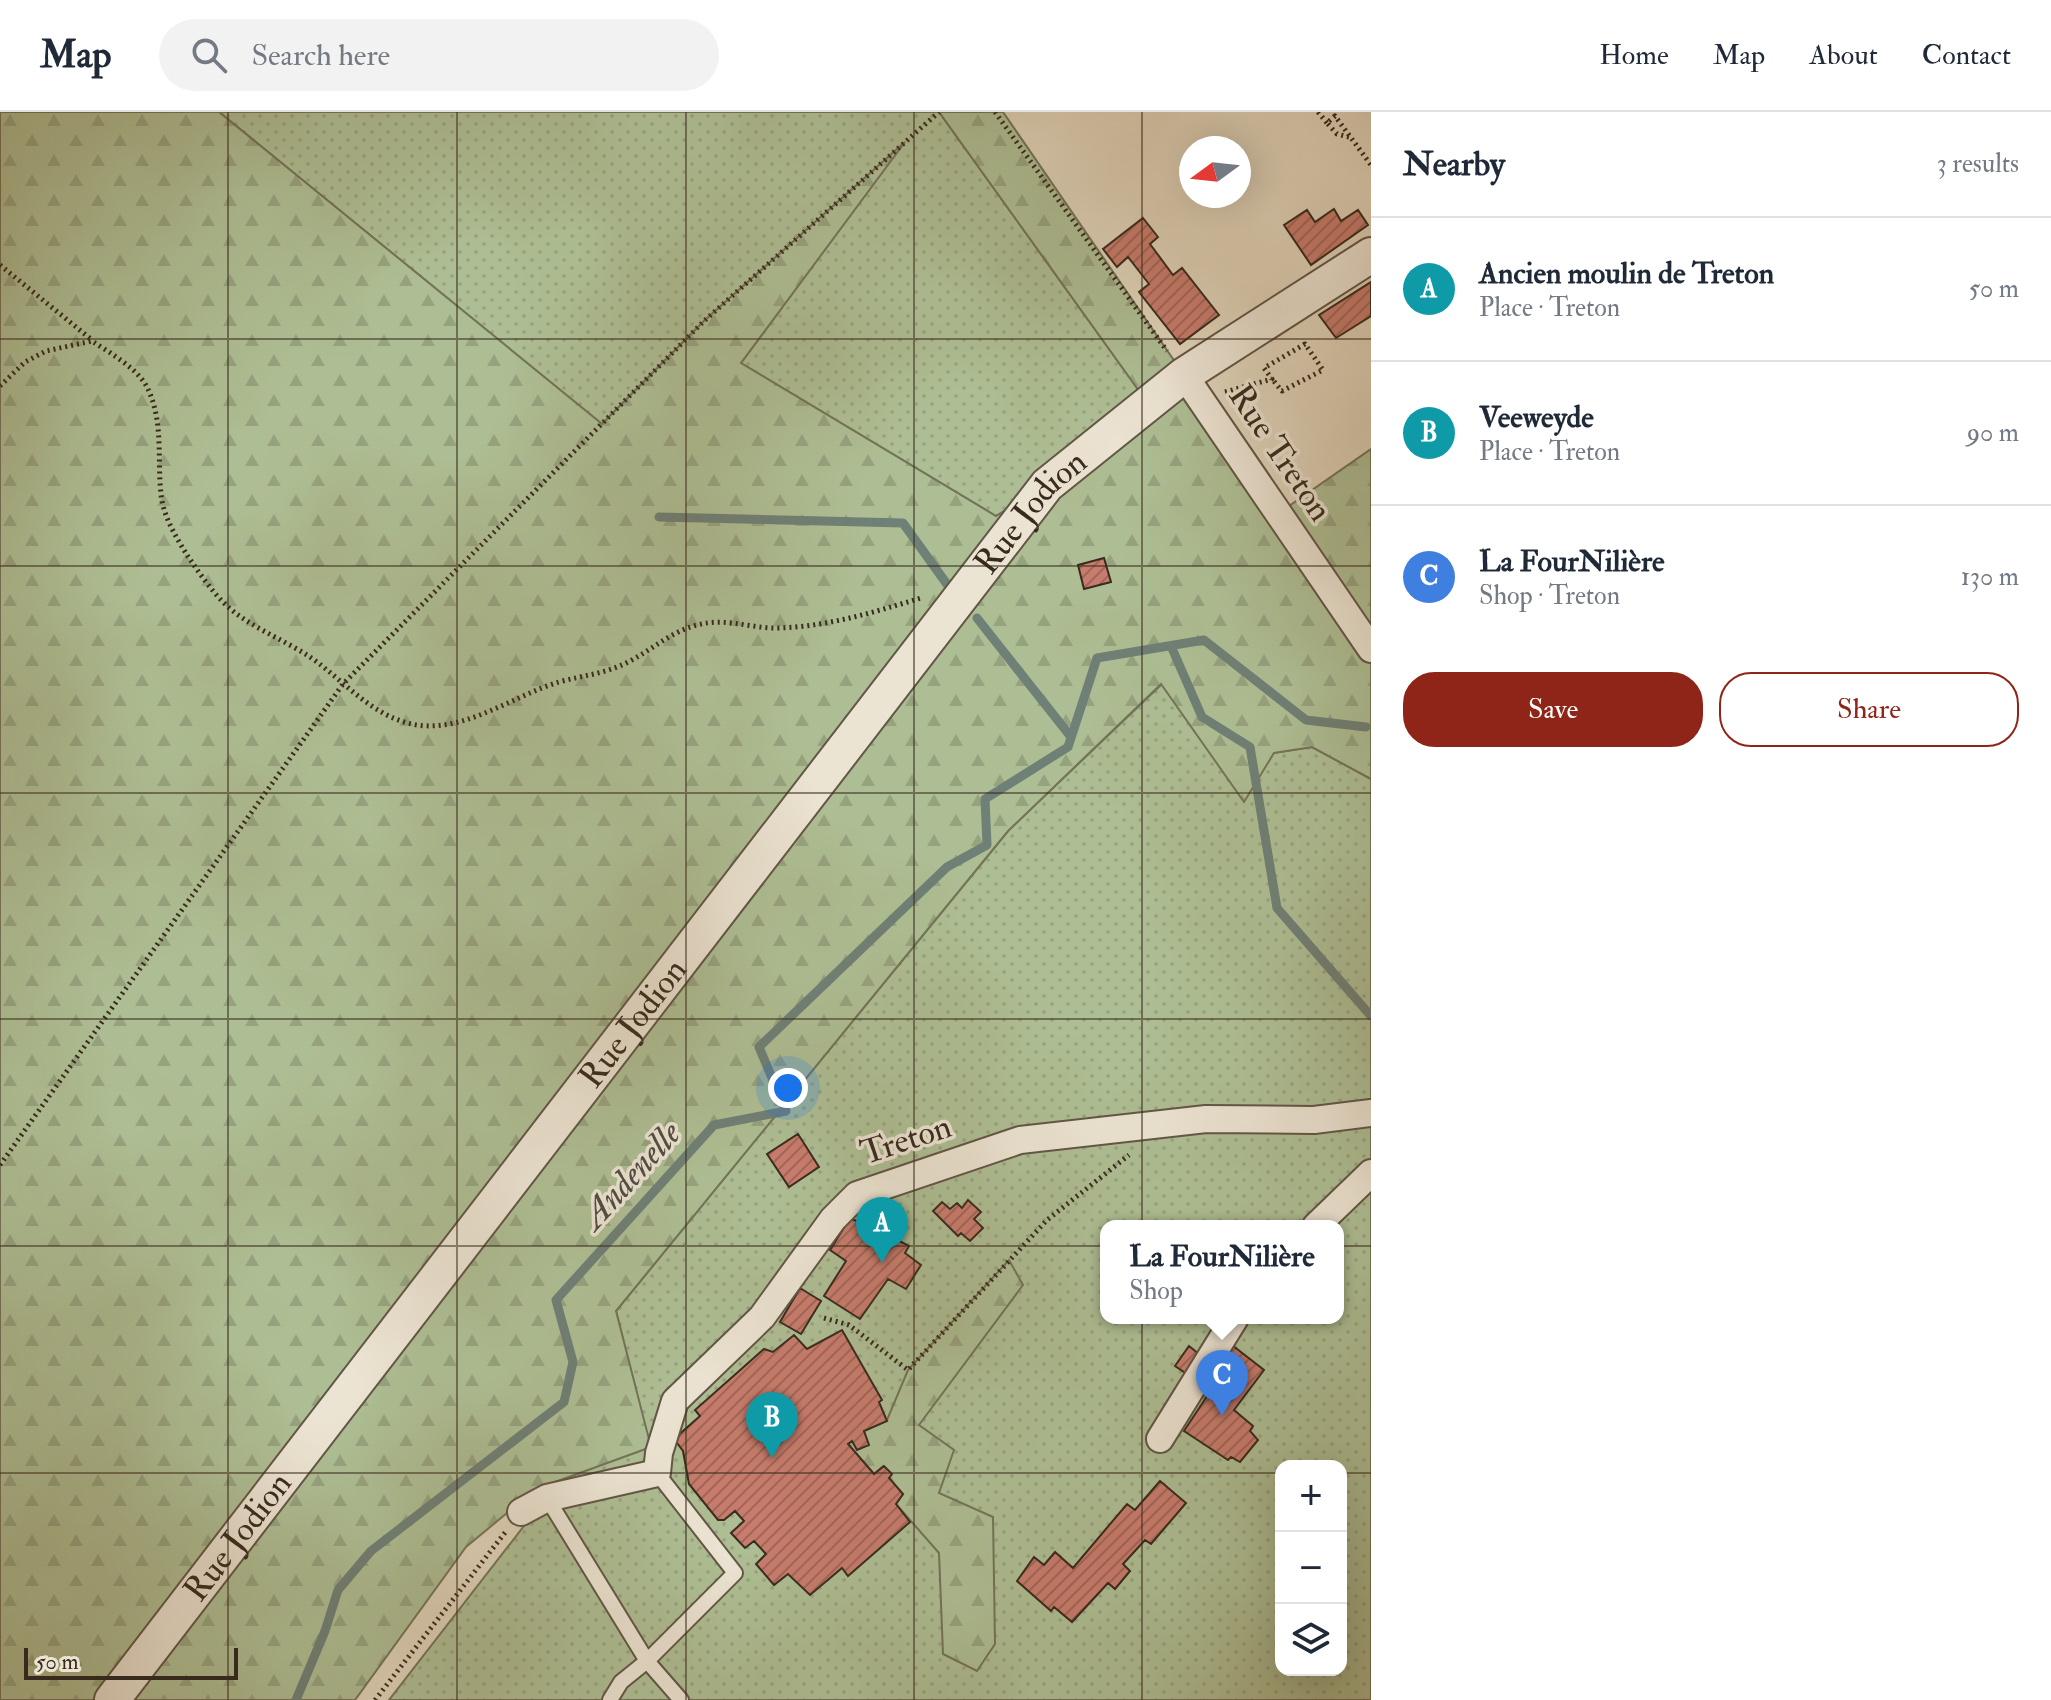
<!DOCTYPE html>
<html lang="en">
<head>
<meta charset="utf-8">
<style>
  :root { --surface:#fff; --page:#f2f2f3; --text:#1f2937; --muted:#747a83; --line:#e0e1e3; --accent:#8f2418 }
  body { margin:0; font-family:"IM FELL Double Pica",serif; background:var(--page); color:var(--text) }
  .controls { position:absolute; right:24px; bottom:24px; display:grid; overflow:hidden; border-radius:16px; box-shadow:0 8px 32px #0002 }
  .controls button { width:72px; height:72px; display:grid; place-items:center; padding:0; border:0; border-bottom:2px solid var(--line); background:var(--surface); color:var(--text); font:40px sans-serif }
  .compass { position:absolute; left:1179px; top:24px; width:72px; height:72px; border-radius:50%; background:var(--surface); box-shadow:0 8px 32px #0002; rotate:255deg }
  .scale { position:absolute; left:24px; bottom:20px; width:214px; box-sizing:border-box; padding-left:8px; border:4px solid #382b1e; border-top:0; font-size:22px; line-height:28px; white-space:nowrap; color:#382b1e; -webkit-text-stroke:6px #ece4d3; paint-order:stroke }
  .you { position:absolute; left:788px; top:976px; width:28px; height:28px; margin:-20px; border:6px solid #fff; border-radius:50%; background:#1a73e8; box-shadow:0 0 0 12px #1a73e833 }
  .badge { display:grid; place-items:center; width:52px; height:52px; border-radius:50%; background:var(--accent); color:#fff; font-size:26px; font-weight:700 }
  .pin { position:absolute; translate:-50% -66px; filter:drop-shadow(0 2px 4px #0008) }
  .pin::after { content:''; position:absolute; top:42px; width:28px; height:24px; background:inherit; clip-path:polygon(0 0,100% 0,50% 100%) }
  .popup { position:absolute; left:1100px; top:1108px; width:244px; height:104px; box-sizing:border-box; display:grid; place-content:center; border-radius:16px; background:var(--surface); filter:drop-shadow(0 2px 6px #0005); font-size:26px; white-space:nowrap; color:var(--muted) }
  .popup b { font-size:30px; color:var(--text) }
  .popup::after { content:''; position:absolute; left:50%; top:100%; margin-left:-16px; border:16px solid transparent; border-top-color:var(--surface) }
  .list { margin:0; padding:0; list-style:none }
  h2 { display:flex; justify-content:space-between; align-items:center; height:104px; margin:0; padding:0 32px; font-size:34px }
  h2 small { font-size:26px; font-weight:400; color:var(--muted) }
  .list li { display:grid; grid-template-columns:52px 1fr auto; gap:24px; align-items:center; box-sizing:border-box; height:144px; padding:0 32px; border-top:2px solid var(--line) }
  .list b { display:block; font-size:30px; white-space:nowrap }
  .list p { margin:0; font-size:26px; white-space:nowrap; color:var(--muted) }
  .list em { font-size:26px; font-style:normal; color:var(--muted) }
  .actions { display:flex; gap:16px; padding:24px 32px }
  .actions a { flex:1; padding:18px 0; border:2px solid var(--accent); border-radius:32px; text-align:center; font-size:28px; color:var(--accent) }
  .actions .main { background:var(--accent); color:#fff }
  .icon { flex:none; width:44px; height:44px; fill:none; stroke:currentColor; stroke-width:2; stroke-linecap:round; stroke-linejoin:round }
  .map { position:relative; flex:none; width:1371px; height:1588px; overflow:hidden }
  header { display:flex; align-items:center; gap:48px; box-sizing:border-box; height:112px; padding:0 40px; background:var(--surface); border-bottom:2px solid var(--line) }
  header strong { font-size:38px }
  nav { display:flex; gap:44px; margin-inline-start:auto; font-size:28px }
  .search { width:560px; height:72px; background:var(--page); display:flex; align-items:center; gap:20px; box-sizing:border-box; padding:0 28px; border-radius:44px; color:var(--muted); font-size:30px }
  main { display:flex }
  aside { flex:1; background:var(--surface) }
  .map>svg:first-child { display:block }
</style>
</head>
<body>
<header>
<strong>Map</strong>
<div class="search"><svg class="icon" aria-label="search" viewBox="0 0 24 24"><circle cx="10" cy="10" r="6"/><path d="M15 15l6 6"/></svg>Search here</div>
<nav><a>Home</a><a>Map</a><a>About</a><a>Contact</a></nav>
</header>
<main>
<div class="map">
<svg width="1371" height="1588" viewBox="0 0 1371 1588">
  <defs>
    <pattern id="grass-dots" width="8" height="8" patternUnits="userSpaceOnUse" patternTransform="scale(2)"><rect width="8" height="8" fill="#aebe94"/><path d="M2 2h.1M6 6h.1" fill="none" stroke="#96a37f" stroke-width="1.8" stroke-linecap="round"/></pattern>
    <pattern id="forest-firs" width="22" height="20" patternUnits="userSpaceOnUse" patternTransform="scale(2)"><rect width="22" height="20" fill="#aebe94"/><path d="M5 1l3.5 6h-7zM16 11l3.5 6h-7z" fill="#96a37f"/></pattern>
    <pattern id="building-hatch" width="6" height="6" patternUnits="userSpaceOnUse" patternTransform="scale(2)"><rect width="6" height="6" fill="#c87c6d"/><path d="M-1 1l2-2M0 6l6-6M5 7l2-2" fill="none" stroke="#a36659"/></pattern>
  </defs>
  <rect width="100%" height="100%" fill="#e1d5bc"/>
  <filter id="stains"><feTurbulence type="fractalNoise" baseFrequency=".0025" numOctaves="4"/><feColorMatrix values="0 0 0 0 .2 0 0 0 0 .09 0 0 0 0 .02 0 0 0 .5 -.17"/></filter>
  <radialGradient id="worn" r=".72"><stop offset=".6" stop-color="#630" stop-opacity="0"/><stop offset="1" stop-color="#630" stop-opacity=".3"/></radialGradient>
  <path fill="url(#grass-dots)" stroke="#737459" stroke-width="2" fill-rule="evenodd" d="M219,0H939L1147,290L1047,373L996,404L741,251L901,34L704,209L602,312Z
    M1162,572L1244,689L1273,641L1312,635L1371,667V1588H389L527,1410L536,1377L650,1334L616,1199L1008,719ZM1106,1114H1338V1206H1106ZM1281,1354H1341V1558H1281Z"/>
  <path fill="url(#forest-firs)" stroke="#737459" stroke-width="2" d="M0,0H219L602,312L704,209L905,30L741,251L996,404L1047,373L1147,290L939,0H1003L1279,401L1371,337V667L1312,635L1274,641L1244,690L1161,572L1008,719L616,1199L651,1335L536,1377L466,1435L355,1588H0Z
    M1009,1148L1023,1173L919,1313L954,1338L939,1381L993,1405L995,1532L977,1559L943,1542L939,1441L896,1392L903,1382L889,1366L891,1362L883,1354L874,1362L848,1332L852,1329L868,1333L864,1319L887,1308L908,1258Z"/>
  <g fill="none" stroke-linecap="round" stroke-linejoin="round">
    <path stroke="#6f8076" stroke-width="9" d="M659,405L903,411L949,475
      M977,506L1071,625
      M1171,534L1202,605L1250,635L1277,796L1371,904
      M296,1588L325,1519L338,1478L371,1439L564,1290L573,1250L556,1188L714,1013L786,999L759,935L947,755L987,733L985,687L1068,635L1097,546L1204,528L1306,608L1366,615"/>
  </g>
  <path fill="url(#building-hatch)" stroke="#382b1e" stroke-width="2" d="M1334,97L1341,109L1358,98L1368,113L1311,153L1284,113L1307,98L1315,110Z
    M1143,106L1158,125L1150,132L1173,163L1182,156L1219,203L1180,232L1139,180L1149,172L1128,145L1117,155L1103,137Z
    M1371,170V204L1336,226L1319,203Z
    M1104,446L1111,470L1084,477L1078,453Z
    M798,1022L819,1055L789,1075L767,1042Z
    M968,1088L981,1100L974,1107L983,1116L970,1129L961,1121L958,1124L933,1099L942,1090L950,1097L957,1091L962,1096Z
    M877,1096L881,1098L870,1114L909,1134L905,1141L921,1153L906,1177L888,1167L860,1207L824,1184L846,1149L830,1138L850,1106L865,1113Z
    M800,1176L821,1189L801,1222L780,1210Z
    M842,1218L882,1288L879,1290L887,1309L864,1319L869,1333L857,1338L852,1329L848,1332L874,1362L884,1354L892,1362L889,1366L903,1382L896,1392L910,1410L848,1464L842,1456L810,1483L788,1462L774,1473L756,1452L766,1442L754,1429L745,1436L731,1421L744,1409L735,1399L724,1408H718L689,1372L683,1339L674,1327L700,1304L695,1298L764,1237L773,1240L794,1223L807,1237Z
    M1228,1230L1264,1258L1234,1298L1253,1314L1250,1319L1258,1328L1240,1350L1231,1345L1228,1348L1184,1319L1223,1260L1213,1251Z
    M1189,1234L1200,1243L1187,1262L1175,1254Z
    M1160,1369L1186,1391L1151,1432L1145,1428L1123,1452L1130,1459L1115,1477L1108,1471L1072,1510L1054,1495L1051,1499L1017,1469L1034,1445L1044,1453L1055,1440L1073,1456L1127,1392L1135,1398Z"/>
  <g fill="none" stroke-linecap="round" stroke-linejoin="round">
    <defs>
      <path id="service" d="M547,1386L647,1549L681,1588
        M610,1588L621,1570L647,1549L735,1461L657,1361"/>
      <path id="minor" d="M1184,263L1371,537
        M1316,1114L1371,1061
        M1160,1327L1235,1206
        M521,1400L547,1386L657,1361L659,1341L675,1289L762,1205L833,1107L857,1083L1020,1028L1206,1007L1314,1008L1371,1001"/>
      <g id="tertiary">
        <path id="s1" d="M112,1588L1047,373L1184,263L1371,143"/>
      </g>
    </defs>
    <use href="#service" stroke="#625646" stroke-width="18"/>
    <use href="#minor" stroke="#625646" stroke-width="30"/>
    <use href="#tertiary" stroke="#625646" stroke-width="38"/>
    <path stroke="#382b1e" stroke-width="5" stroke-dasharray="2 4" stroke-linecap="butt" d="M995,0L1167,239
      M1318,0L1327,11
      M1349,25L1337,22L1327,11L1335,4L1371,53
      M0,153L92,228
      M0,274L25,250L46,239L92,229C110,241 137,256 147,275C164,309 157,347 161,382C163,404 176,425 187,443C198,459 210,477 224,491C247,514 283,527 310,545C342,567 366,598 404,610C457,627 511,584 559,570C584,563 605,562 628,550C652,538 670,520 697,513C726,505 751,517 780,516C830,514 874,500 921,486
      M1225,280L1272,267L1264,256L1305,232L1323,258L1282,279L1272,267
      M0,1053L343,572L704,209L939,0
      M824,1206L849,1213L908,1258L1047,1108L1129,1043
      M375,1588L507,1418"/>
    <use href="#service" stroke="#ece4d3" stroke-width="14"/>
    <use href="#minor" stroke="#ece4d3" stroke-width="26"/>
    <use href="#tertiary" stroke="#ece4d3" stroke-width="34"/>
  </g>
  <path fill="none" stroke="#382b1e" stroke-width="2" stroke-opacity="0.55" d="M228,0V1588M457,0V1588M686,0V1588M914,0V1588M1142,0V1588M0,227H1371M0,454H1371M0,681H1371M0,907H1371M0,1134H1371M0,1361H1281M1341,1361H1371"/>
  <g text-anchor="middle" dominant-baseline="central" stroke-width="7" stroke-linejoin="round" paint-order="stroke">
    <g font-size="34" fill="#382b1e" stroke="#ece4d3">
      <text transform="translate(1280 341) rotate(56)">Rue Treton</text>
      <text stroke="none"><textPath href="#s1" startOffset="1502">Rue Jodion</textPath></text>
      <text stroke="none"><textPath href="#s1" startOffset="854">Rue Jodion</textPath></text>
      <text transform="translate(906 1028) rotate(-18)">Treton</text>
      <text stroke="none"><textPath href="#s1" startOffset="206">Rue Jodion</textPath></text>
    </g>
    <g font-size="36" font-style="italic" fill="#4f4e43" stroke="#ece4d3">
      <text transform="translate(631 1063) rotate(-48)">Andenelle</text>
    </g>
  </g>
  <rect width="100%" height="100%" filter="url(#stains)"/>
  <rect width="100%" height="100%" fill="url(#worn)"/>
</svg>
<div class="controls">
<button>+</button>
<button>−</button>
<button><svg class="icon" aria-label="layers" viewBox="0 0 24 24"><path d="M12 4l9 5-9 5-9-5zM3 14l9 5 9-5"/></svg></button>
</div>
<svg class="compass" viewBox="-18 -18 36 36"><path d="M0-13l5 13h-10z" fill="#e53935"/><path d="M0 13l5-13h-10z" fill="#747a83"/></svg>
<div class="scale">50 m</div>
<div class="you"></div>
<div class="pin badge" style="left:882px;top:1151px;background:#0f9aa8">A</div>
<div class="pin badge" style="left:772px;top:1346px;background:#0f9aa8">B</div>
<div class="pin badge" style="left:1222px;top:1304px;background:#3f7fe0">C</div>
<div class="popup"><b>La FourNilière</b>Shop</div>
</div>
<aside>
<h2>Nearby<small>3 results</small></h2>
<ul class="list">
<li><span class="badge" style="background:#0f9aa8">A</span><div><b>Ancien moulin de Treton</b><p>Place · Treton</p></div><em>50 m</em></li>
<li><span class="badge" style="background:#0f9aa8">B</span><div><b>Veeweyde</b><p>Place · Treton</p></div><em>90 m</em></li>
<li><span class="badge" style="background:#3f7fe0">C</span><div><b>La FourNilière</b><p>Shop · Treton</p></div><em>130 m</em></li>
</ul>
<div class="actions"><a class="main">Save</a><a>Share</a></div>
</aside>
</main>
</body>
</html>
